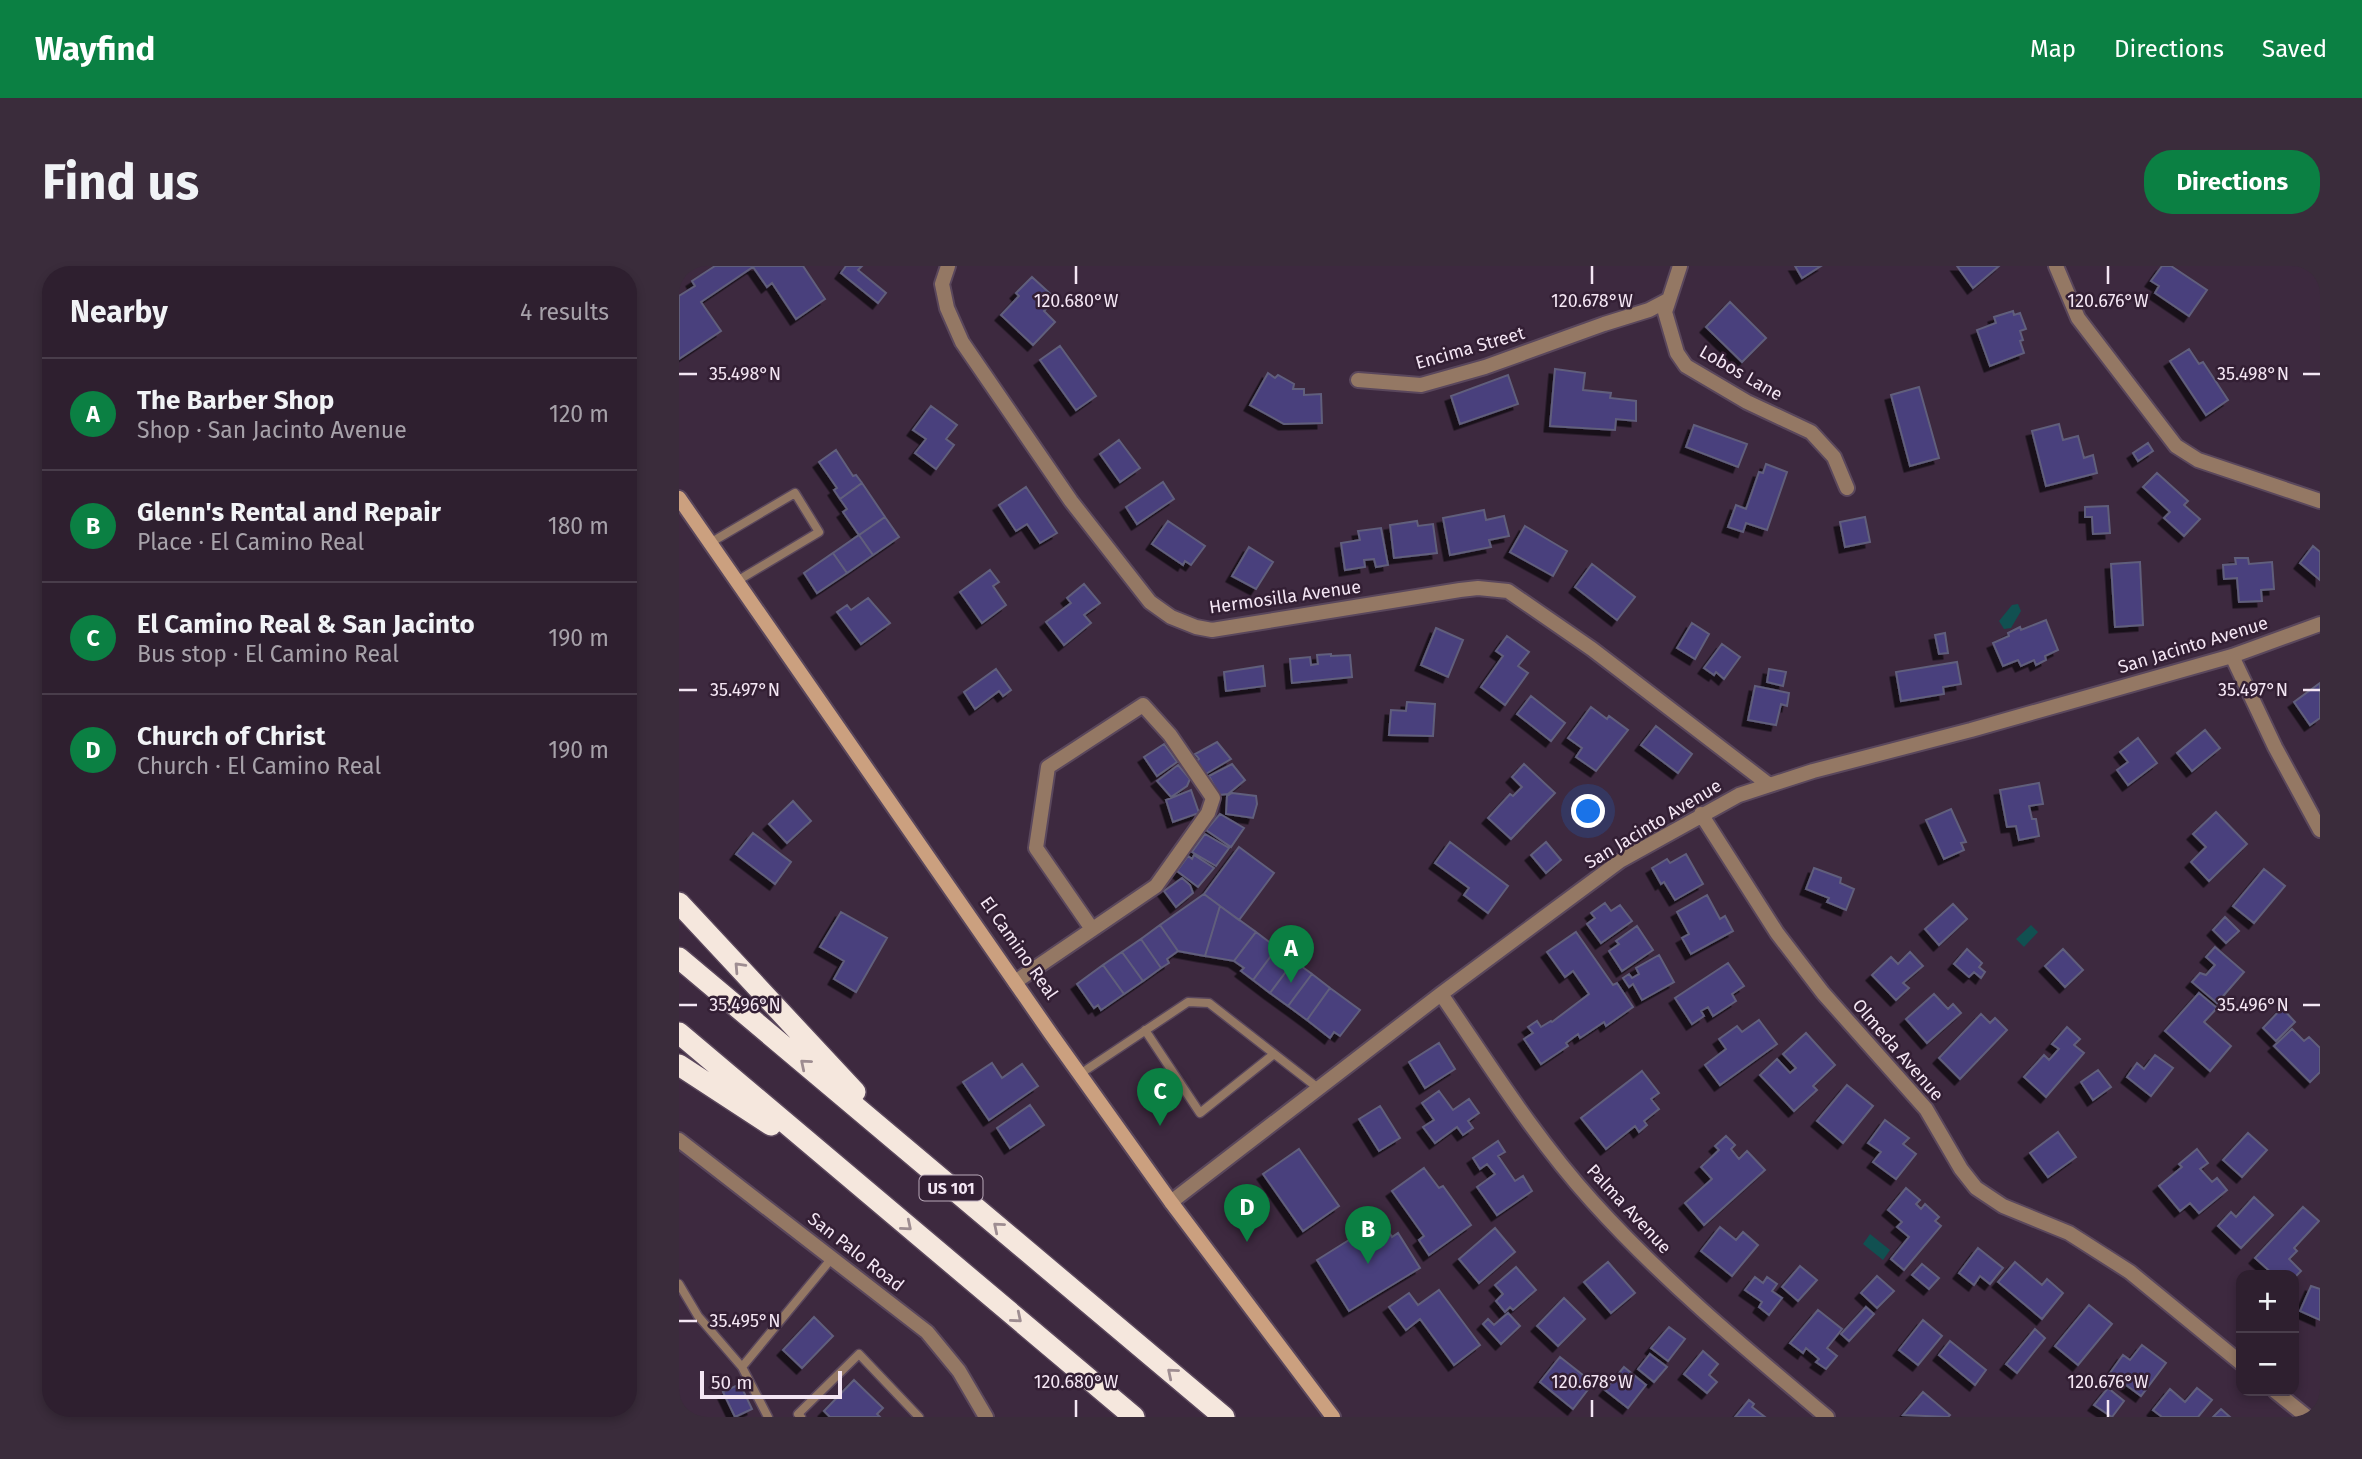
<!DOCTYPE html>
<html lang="en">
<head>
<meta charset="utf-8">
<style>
  :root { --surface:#2e1f2f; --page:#3a2c3b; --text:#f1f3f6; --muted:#a7a2aa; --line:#493d4b; --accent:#0b8043 }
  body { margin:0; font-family:"Fira Sans",sans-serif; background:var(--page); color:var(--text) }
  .controls { position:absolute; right:21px; bottom:21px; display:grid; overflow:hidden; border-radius:14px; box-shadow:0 4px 10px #0003 }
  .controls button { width:63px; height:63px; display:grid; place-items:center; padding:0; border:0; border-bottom:2px solid var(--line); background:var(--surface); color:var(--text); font:35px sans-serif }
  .scale { position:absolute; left:21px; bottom:18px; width:142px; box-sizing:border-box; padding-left:7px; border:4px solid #f4e6f4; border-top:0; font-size:19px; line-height:24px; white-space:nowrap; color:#f4e6f4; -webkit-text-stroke:5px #331f34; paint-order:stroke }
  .you { position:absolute; left:910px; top:546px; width:24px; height:24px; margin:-18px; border:5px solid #fff; border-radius:50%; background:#1a73e8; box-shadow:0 0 0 10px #1a73e833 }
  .badge { display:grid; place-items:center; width:46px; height:46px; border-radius:50%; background:var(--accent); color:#fff; font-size:23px; font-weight:700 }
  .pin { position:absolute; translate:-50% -58px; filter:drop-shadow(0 2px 4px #0008) }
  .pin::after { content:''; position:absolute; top:37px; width:24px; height:21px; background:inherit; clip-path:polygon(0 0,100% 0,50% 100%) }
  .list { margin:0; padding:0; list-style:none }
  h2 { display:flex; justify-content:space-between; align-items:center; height:91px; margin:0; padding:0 28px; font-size:30px }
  h2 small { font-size:23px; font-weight:400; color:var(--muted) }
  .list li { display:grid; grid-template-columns:46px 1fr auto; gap:21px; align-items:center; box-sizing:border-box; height:112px; padding:0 28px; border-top:2px solid var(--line) }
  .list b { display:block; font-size:26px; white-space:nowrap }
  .list p { margin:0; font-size:23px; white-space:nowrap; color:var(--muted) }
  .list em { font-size:23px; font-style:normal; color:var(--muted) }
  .map { position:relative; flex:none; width:1641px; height:1151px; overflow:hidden; border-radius:28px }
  header { display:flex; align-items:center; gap:42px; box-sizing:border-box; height:98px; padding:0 35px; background:var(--accent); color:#fff }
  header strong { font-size:33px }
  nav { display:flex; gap:38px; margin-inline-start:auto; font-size:24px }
  .intro { display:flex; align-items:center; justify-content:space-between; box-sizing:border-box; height:168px; padding:0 42px }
  h1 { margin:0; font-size:49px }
  .button { padding:18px 32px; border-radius:28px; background:var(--accent); color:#fff; font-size:24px; font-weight:700 }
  main { display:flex; gap:42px; padding:0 42px }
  aside { flex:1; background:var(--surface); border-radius:28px; box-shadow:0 4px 10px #0003 }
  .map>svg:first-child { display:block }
</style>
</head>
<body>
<header>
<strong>Wayfind</strong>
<nav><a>Map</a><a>Directions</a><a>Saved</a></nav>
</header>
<div class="intro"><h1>Find us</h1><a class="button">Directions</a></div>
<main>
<aside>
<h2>Nearby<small>4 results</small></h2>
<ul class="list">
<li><span class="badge">A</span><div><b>The Barber Shop</b><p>Shop · San Jacinto Avenue</p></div><em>120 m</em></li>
<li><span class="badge">B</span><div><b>Glenn's Rental and Repair</b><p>Place · El Camino Real</p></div><em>180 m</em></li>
<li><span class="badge">C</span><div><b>El Camino Real &amp; San Jacinto</b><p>Bus stop · El Camino Real</p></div><em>190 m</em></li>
<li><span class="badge">D</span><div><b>Church of Christ</b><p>Church · El Camino Real</p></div><em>190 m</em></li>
</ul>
</aside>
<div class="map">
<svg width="1641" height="1151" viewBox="0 0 1641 1151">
  <defs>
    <filter id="shadow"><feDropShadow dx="-5.5" dy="5.5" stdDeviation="0" flood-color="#0009"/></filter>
  </defs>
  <rect width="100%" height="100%" fill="#3d293f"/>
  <path fill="#115051" d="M1339,338L1342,345L1332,362L1325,363L1320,355L1333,339Z
    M1352,659L1359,666L1345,681L1337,673Z
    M1191,968L1211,984L1204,994L1184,978Z"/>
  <path fill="#493f7d" stroke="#615e7c" stroke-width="2" filter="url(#shadow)" d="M36,0H124L146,33L117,53L93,17L88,21L74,1L22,36L42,65L0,93V30L16,20L13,15Z
    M167,0H183L179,4L207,27L199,37L162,7Z
    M1116,0H1142L1123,12Z
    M1278,0H1320L1294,22Z
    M1483,0H1492L1528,24L1510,50L1476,27L1480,20L1472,15Z
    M353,11L377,33L365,45L376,56L354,79L322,49L340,30L337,27Z
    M1051,36L1087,72L1063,96L1027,61Z
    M1334,45L1335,49L1341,47L1347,63L1341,65L1344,74L1341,75L1345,87L1311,100L1298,64L1317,57L1315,51Z
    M381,80L417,130L397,144L361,94Z
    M1510,83L1520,98L1524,96L1549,134L1527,149L1491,95Z
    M876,103L906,107L904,124L932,127L931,132L957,135V155L937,153L936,164L871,160Z
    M589,107L596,112L599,109L615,118L614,123H625V129L642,128L643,157L605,158L571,139Z
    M829,109L839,138L781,158L772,130Z
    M1240,121L1260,192L1231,200L1212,129Z
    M252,140L278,159L267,173L275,179L257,203L236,187L247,173L234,164Z
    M1380,158L1384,174L1399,170L1405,192L1414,189L1418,207L1367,220L1353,165Z
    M1015,159L1068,178L1059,201L1007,181Z
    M440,174L461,202L441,216L421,188Z
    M1469,177L1474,185L1459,195L1454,187Z
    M157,184L174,210L177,209L183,217L161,233L155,224L158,222L140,196Z
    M1087,198L1108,206L1088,264L1067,257L1064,266L1049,261L1057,239L1067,243L1080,206L1084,207Z
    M1478,207L1509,235L1505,239L1521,253L1505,270L1485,252L1491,246L1464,221Z
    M484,216L495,233L458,258L447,241Z
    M183,217L206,251L180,269L164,246L168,243L161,233Z
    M347,221L378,267L361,277L348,258L337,265L320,239Z
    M1429,240L1431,267L1414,268L1413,251H1406V241Z
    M805,244L807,254L825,250L830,270L810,274L812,281L771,289L764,252Z
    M206,251L220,271L194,289L180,269Z
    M1186,251L1191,276L1166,281L1161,256Z
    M489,255L526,280L512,299L506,295L504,299L473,278Z
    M738,255L739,260L754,258L758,287L715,292L711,259Z
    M846,260L888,285L874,310L831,286Z
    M702,262L709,299L697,301L695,293L685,294L686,301L666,304L662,277L681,274L679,265Z
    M180,269L194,289L168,307L154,287Z
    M1634,280L1641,286V314L1621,297Z
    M570,281L594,296L577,323L553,310Z
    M154,287L168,307L138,327L125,307Z
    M1556,292H1569L1570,298L1593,296L1595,323L1582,324L1583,335L1560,336L1558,312L1545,313L1544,299L1557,298Z
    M1461,296L1464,359L1436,361L1432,298Z
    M913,298L956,331L938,354L896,321Z
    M311,304L320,316L314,320L327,339L303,357L281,326Z
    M405,318L421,337L405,349L412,357L385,379L367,356L392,337L388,332Z
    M189,332L211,357L182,378L158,346L168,339L172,344Z
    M1367,354L1379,384L1366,390L1367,394L1357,399L1355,394L1342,400L1339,394L1324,400L1314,377L1330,370L1329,367L1341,361L1342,364Z
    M1013,357L1030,368L1016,393L998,382Z
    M757,362L784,374L769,411L742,399Z
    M1266,367L1269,387L1260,388L1256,369Z
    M828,370L850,386L839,400L849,407L826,439L802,421L824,390L817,385Z
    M1043,378L1061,391L1045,413L1037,406L1035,409L1025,402Z
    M652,388V390L671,389L673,411L613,417L611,393L631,391L632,399L639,398L638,389Z
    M1278,396L1282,418L1264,421L1265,428L1222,435L1217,406Z
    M584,400L586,420L547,425L545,406Z
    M317,403L332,424L324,430L320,425L296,443L285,426Z
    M1090,403L1107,406L1104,420L1088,416Z
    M1641,417V452L1631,459L1615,436Z
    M1076,420L1110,427L1108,440L1102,438L1097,459L1069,454Z
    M852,430L886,457L872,475L838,448Z
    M728,436L756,438L754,470L710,469L712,444L727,445Z
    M912,441L928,453L930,450L949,464L917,505L897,491L903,482L889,472Z
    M977,460L1013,488L999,507L962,479Z
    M1526,464L1541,482L1513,505L1498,487Z
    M1459,472L1478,497L1449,519L1438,504L1449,496L1441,486Z
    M538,476L552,493L525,509L517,496L520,493L516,488Z
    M485,478L498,496L478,510L465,491Z
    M553,498L566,514L549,528L540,529L530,510Z
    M845,498L876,527L832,573L809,552L831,528L834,530L843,521L833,511Z
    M499,499L511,513L508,520L492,531L478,515Z
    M1360,517L1364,538L1350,540L1353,553H1357L1360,570L1340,574L1337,560L1328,561L1321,524Z
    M512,524L520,547L494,556L487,534Z
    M553,527L577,530L578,538L574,552L547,548L548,530Z
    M114,535L132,555L108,577L90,558Z
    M1272,543L1287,576L1282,577L1285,584L1265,593L1247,554Z
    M1537,546L1568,578L1530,615L1512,596L1527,581L1514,568Z
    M541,548L565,562L552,581L527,564Z
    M74,567L112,596L96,618L57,588Z
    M526,568L550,582L537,600L513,586Z
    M771,576L829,620L809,647L785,629L790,622L756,597Z
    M867,576L882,594L867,607L852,589Z
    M560,581L595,607L560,654L525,628Z
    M1007,588L1024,618L996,634L985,616L982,618L973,602L988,593L991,597Z
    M515,589L535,602L519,621L498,605L509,590L513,593Z
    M1135,602L1162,612L1161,617L1175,623L1167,644L1148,636L1150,632L1127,623Z
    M1585,603L1606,620L1575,657L1554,640Z
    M503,612L511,619L514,627L497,641L485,625Z
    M525,628L541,640L526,690L499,685L481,659Z
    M1028,629L1041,653L1046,650L1054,665L1012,688L1003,672L1010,668L998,646Z
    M926,637L932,645L941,639L953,655L922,677L908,658L916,652L912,647Z
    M1274,638L1288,653L1260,679L1246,663Z
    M541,640L577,666L555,695L526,690Z
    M162,646L208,672L177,726L155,713L165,695L141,681Z
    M1546,651L1560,665L1547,677L1534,664Z
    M481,659L499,685L488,693L490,697L482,702L462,673Z
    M958,660L974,684L943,705L930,685L940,678L937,675Z
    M577,666L598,682L574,714L562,705L565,702L555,695Z
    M897,666L934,719L938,717L954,741L927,760L925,756L901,772L899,768L887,777L889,780L862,798L845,773L854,767L849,761L858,755L862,761L872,755L873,756L910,728L894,705L886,711L868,686Z
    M462,673L482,702L464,715L443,686Z
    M1536,681L1565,706L1538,737L1513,716L1521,707L1527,709L1536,699L1527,691Z
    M598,682L615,695L591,727L574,714Z
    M1288,683L1303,697L1300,701L1306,706L1302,712L1295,706L1290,711L1275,698Z
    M1384,683L1404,704L1386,721L1366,700Z
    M443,686L464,715L445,728L424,699Z
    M1231,686L1244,700L1224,717L1230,722L1217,734L1193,709L1212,691L1219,698Z
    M980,689L995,716L963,734L954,718L950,721L944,712L950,708L953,712L960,708L957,702Z
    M615,695L633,708L609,740L591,727Z
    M1049,697L1065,720L1053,728L1057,735L1034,750L1029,741L1022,745L1025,750L1013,758L996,732Z
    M424,699L445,728L422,744L419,739L415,742L398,718Z
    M633,708L651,722L628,754L609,740Z
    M651,722L681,744L661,770L655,766L651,772L628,754Z
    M1520,727L1538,742L1525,756L1552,780L1531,805L1486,765Z
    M1255,728L1269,743L1274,738L1282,747L1248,777L1227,753Z
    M1603,742L1616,756L1597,775L1584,762Z
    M1302,748L1311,757L1316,752L1328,764L1281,813L1260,792Z
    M1080,754L1098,778L1041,819L1026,799L1047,783L1040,773L1058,760L1063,766Z
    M1388,761L1401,773L1395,779L1405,787L1367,831L1345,811L1365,789L1370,794L1380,783L1373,778Z
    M1613,763L1625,775L1630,771L1641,782V806L1631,816L1595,780Z
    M1127,767L1156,799L1134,820L1138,824L1115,845L1081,809L1098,793L1111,807L1117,802L1104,788Z
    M760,777L776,803L746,822L730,796Z
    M1476,789L1494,802L1472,830L1448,811L1458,797L1465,803Z
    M313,797L323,812L343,798L359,820L310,854L284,816Z
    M1419,804L1432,821L1414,834L1402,816Z
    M963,805L980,827L972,833L980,843L965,855L968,859L960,866L956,860L927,883L902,852Z
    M1168,819L1194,840L1164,877L1138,855Z
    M760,825L774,844L790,833L800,847L789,855L794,862L784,869L778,861L756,877L744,861L755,854L743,837Z
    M351,839L365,859L331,882L318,862Z
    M701,840L721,872L700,885L680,853Z
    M1206,854L1230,872L1224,878L1237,888L1217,913L1194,896L1202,886L1189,877Z
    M1379,866L1397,891L1369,911L1351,887Z
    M1569,867L1588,884L1563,911L1544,894Z
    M1047,870L1056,879L1052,883L1060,893L1068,885L1086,904L1025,959L1006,937L1033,913L1022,901L1040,884L1036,880Z
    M819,875L826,886L819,890L836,915L844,910L853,925L818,949L798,921L816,908L808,898L801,903L794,892Z
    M620,883L660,940L624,965L584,908Z
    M1518,883L1529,897L1521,903L1533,916L1538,912L1548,924L1520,947L1511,937L1501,945L1480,920L1503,901L1500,898Z
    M745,902L760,922L764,920L792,959L750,989L740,974L745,970L713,925Z
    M1227,922L1241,934L1237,938L1242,943L1246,938L1260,951L1256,955L1262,960L1225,1004L1212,993L1230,971L1218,961L1223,956L1209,944Z
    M1575,931L1594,949L1562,982L1539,960L1552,946L1557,951Z
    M1624,941L1640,955L1615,982L1618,985L1610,993L1622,1005L1615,1012V1009H1595L1576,992Z
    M702,954L713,971L719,967L741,1002L670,1045L638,994Z
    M1041,961L1057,974L1064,966L1079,979L1053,1010L1022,985Z
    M816,962L836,986L800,1017L780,993Z
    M1299,982L1324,1002L1311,1018L1301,1010L1295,1019L1280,1007Z
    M929,996L956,1027L932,1047L905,1016Z
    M1336,996L1363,1019L1368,1013L1384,1027L1363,1053L1319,1016Z
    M1243,998L1260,1012L1250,1023L1233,1009Z
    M1121,1000L1138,1014L1119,1035L1103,1021Z
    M837,1001L857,1024L834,1044L831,1041L826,1046L817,1035L824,1028L816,1019Z
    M1198,1010L1215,1025L1198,1042L1182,1027Z
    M1076,1011L1084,1017L1088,1011L1098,1018L1093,1025L1103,1032L1090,1049L1080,1041L1083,1036L1066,1024Z
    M1632,1020L1641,1023V1054L1621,1045Z
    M760,1024L801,1079L775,1099L741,1053L727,1064L710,1041L730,1027L739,1039Z
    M885,1032L906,1053L879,1080L858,1060Z
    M1410,1039L1433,1058L1399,1099L1376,1080Z
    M1187,1041L1195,1048L1170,1075L1162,1068Z
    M1139,1044L1163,1063L1148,1082L1158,1090L1147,1103L1137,1096L1140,1093L1127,1082L1124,1087L1111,1077Z
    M829,1047L841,1060L822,1078L804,1058L809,1053L815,1059Z
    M135,1051L154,1070L123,1102L104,1084Z
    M1244,1054L1263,1070L1239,1099L1220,1084Z
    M990,1061L1006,1073L989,1095L972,1082Z
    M1356,1063L1366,1072L1338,1107L1327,1098Z
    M1271,1075L1307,1104L1296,1119L1260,1089Z
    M1463,1079L1487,1097L1462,1130L1431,1107L1444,1089L1451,1094Z
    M1024,1085L1039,1098L1030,1109L1038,1116L1028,1127L1005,1108Z
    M971,1088L988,1101L975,1116L959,1103Z
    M881,1091L914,1117L894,1143L861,1116Z
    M945,1101L967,1119L949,1142L926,1124Z
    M175,1114L204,1142L198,1148L201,1151H151L145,1145Z
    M61,1118L73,1143L56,1151L44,1126Z
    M1429,1122L1445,1135L1433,1151L1415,1139Z
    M1518,1122L1533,1134L1519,1151H1483L1474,1144L1491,1123L1506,1136Z
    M1244,1126L1271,1149L1269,1151L1224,1149Z
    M1070,1134L1075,1138L1073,1141L1086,1151H1056Z
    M1542,1143L1551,1151H1534Z"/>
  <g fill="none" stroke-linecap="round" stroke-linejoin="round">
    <defs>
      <path id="lane" d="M31,277L116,227L140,266L58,315
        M466,764L521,847L595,788
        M401,808L509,736L530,737L639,822
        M0,1018L19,1050L63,1101
        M89,1151L63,1101L153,992
        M122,1151L119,1148L180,1088L240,1151"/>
      <path id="street" d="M269,0L263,18L268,42L283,76L392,235L471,336L492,351L517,361L533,364L781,324L799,322L829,325L913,383L1089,518
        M1001,0L986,46L998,87L1007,100L1068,136L1132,166L1155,191L1168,222
        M1377,0L1399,52L1497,180L1519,194L1641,235
        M679,114L742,119L806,101L925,58L970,44L989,34
        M1553,390L1596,481L1641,564
        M1022,548L1098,667L1144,727L1247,843L1282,903L1297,922L1324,940L1390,967L1451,1006L1562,1097
        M336,716L477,620L529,547L534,532L491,469L464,439L369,501L357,582L413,663
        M762,728C810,798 856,872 913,935C984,1014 1067,1083 1148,1151
        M0,874L248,1066L280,1105L307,1151
        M492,936L762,728L941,595L1060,529L1134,505L1292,464L1553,390L1641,358
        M1596,1125L1628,1151"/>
      <path id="secondary" d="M0,232L372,768L492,936L654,1151"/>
      <path id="highway" d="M0,637L176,826
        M0,692L545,1151
        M0,767L455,1151
        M0,799L92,859"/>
    </defs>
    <use href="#lane" stroke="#5a475c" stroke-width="11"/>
    <use href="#street" stroke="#5a475c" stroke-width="18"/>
    <use href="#secondary" stroke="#5a475c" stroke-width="18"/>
    <use href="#highway" stroke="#5a475c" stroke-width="24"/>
    <use href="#lane" stroke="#947864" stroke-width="8"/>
    <use href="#street" stroke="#947864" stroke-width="14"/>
    <use href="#secondary" stroke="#cba07f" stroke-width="14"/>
    <use href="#highway" stroke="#f5e7dd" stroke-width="21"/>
  </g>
  <defs><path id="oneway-chevron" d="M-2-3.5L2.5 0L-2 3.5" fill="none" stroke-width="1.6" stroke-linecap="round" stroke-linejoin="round" transform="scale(1.75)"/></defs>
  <g stroke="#9e8d91">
    <use href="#oneway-chevron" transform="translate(60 701) rotate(-133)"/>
    <use href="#oneway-chevron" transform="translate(126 798) rotate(-140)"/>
    <use href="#oneway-chevron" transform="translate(228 960) rotate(40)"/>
    <use href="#oneway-chevron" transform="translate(319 961) rotate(-140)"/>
    <use href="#oneway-chevron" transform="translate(338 1052) rotate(40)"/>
    <use href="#oneway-chevron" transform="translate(493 1107) rotate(-140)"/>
  </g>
  <path fill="none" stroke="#f4e6f4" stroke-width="2.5" d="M397,0V18M913,0V18M1429,0V18M0,108H18M1624,108H1641M0,424H18M1624,424H1641M0,739H18M1624,739H1641M0,1055H18M397,1134V1151M913,1134V1151M1429,1134V1151"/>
  <g text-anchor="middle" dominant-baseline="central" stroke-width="5" stroke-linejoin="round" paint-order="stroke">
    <rect fill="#331f34" stroke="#baaaba" stroke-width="2" x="240.5" y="909.5" width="63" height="25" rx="5"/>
    <g font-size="16" font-weight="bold" fill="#f4e6f4">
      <text x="272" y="922">US 101</text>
    </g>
    <g font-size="18" fill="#f4e6f4" stroke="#331f34">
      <text transform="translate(791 82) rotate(-16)">Encima Street</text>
      <text transform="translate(1062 107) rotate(30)">Lobos Lane</text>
      <text transform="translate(606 331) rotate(-8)">Hermosilla Avenue</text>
      <text transform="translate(1514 379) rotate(-17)">San Jacinto Avenue</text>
      <text transform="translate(974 558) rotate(-31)">San Jacinto Avenue</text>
      <text transform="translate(340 682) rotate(55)">El Camino Real</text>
      <text transform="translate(1219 784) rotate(49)">Olmeda Avenue</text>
      <text transform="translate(950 943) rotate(47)">Palma Avenue</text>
      <text transform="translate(177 986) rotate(38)">San Palo Road</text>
    </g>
  </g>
  <g font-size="18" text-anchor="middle" fill="#f4e6f4" stroke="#331f34" stroke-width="5" stroke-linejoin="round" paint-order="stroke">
    <text x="397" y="41">120.680°W</text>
    <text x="913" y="41">120.678°W</text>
    <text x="1429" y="41">120.676°W</text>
    <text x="66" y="114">35.498°N</text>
    <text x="1574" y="114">35.498°N</text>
    <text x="66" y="430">35.497°N</text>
    <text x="1574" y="430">35.497°N</text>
    <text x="66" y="745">35.496°N</text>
    <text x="1574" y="745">35.496°N</text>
    <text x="66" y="1061">35.495°N</text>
    <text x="397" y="1122">120.680°W</text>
    <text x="913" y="1122">120.678°W</text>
    <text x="1429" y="1122">120.676°W</text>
  </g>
</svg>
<div class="controls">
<button>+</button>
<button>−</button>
</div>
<div class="scale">50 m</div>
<div class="you"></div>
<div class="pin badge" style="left:612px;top:717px">A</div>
<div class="pin badge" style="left:689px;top:998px">B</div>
<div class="pin badge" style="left:481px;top:860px">C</div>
<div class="pin badge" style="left:568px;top:976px">D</div>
</div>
</main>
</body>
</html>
